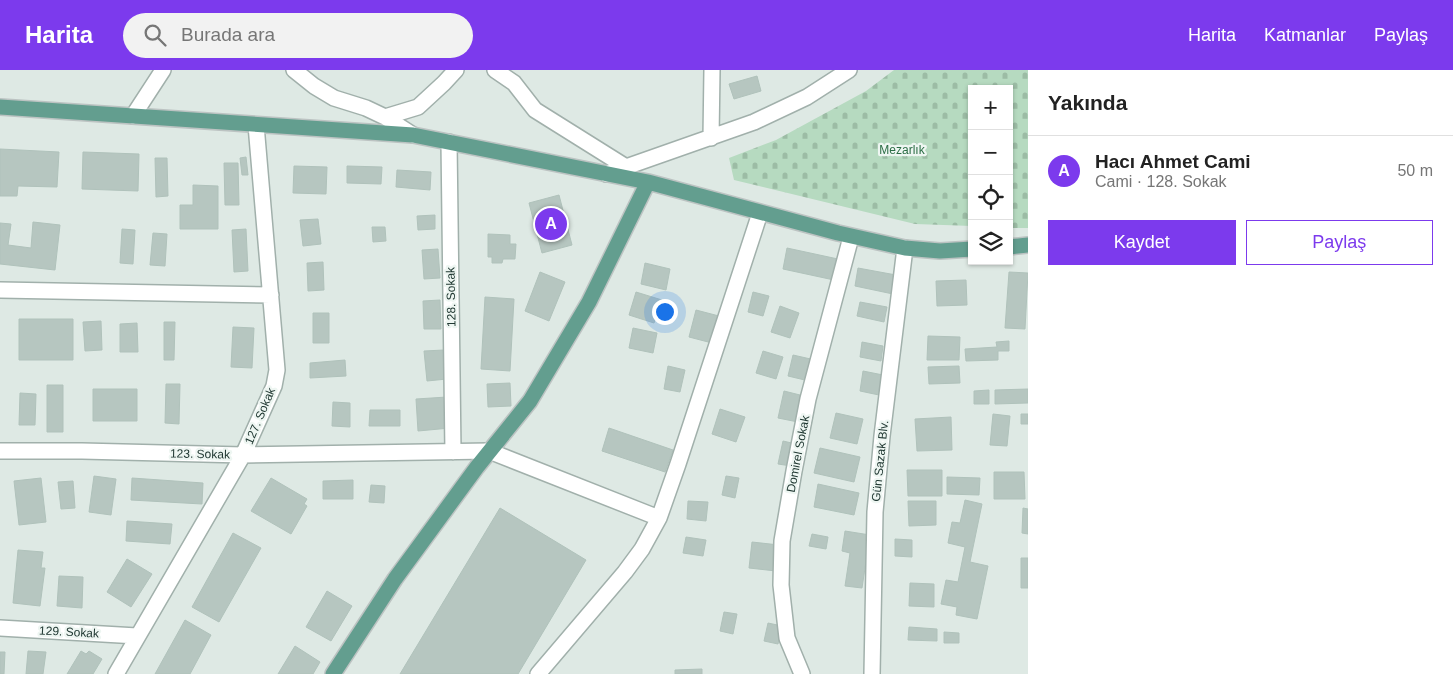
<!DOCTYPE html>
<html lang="tr">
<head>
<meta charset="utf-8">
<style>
  :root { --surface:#fff; --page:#f2f2f2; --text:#222; --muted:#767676; --line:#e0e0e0; --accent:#7c3aed }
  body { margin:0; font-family:Arial,sans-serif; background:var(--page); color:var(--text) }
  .controls { position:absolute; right:15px; top:15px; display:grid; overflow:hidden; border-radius:0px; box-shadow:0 1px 4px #0004 }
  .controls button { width:45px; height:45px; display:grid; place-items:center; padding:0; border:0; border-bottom:1px solid var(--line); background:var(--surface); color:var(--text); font:25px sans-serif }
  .you { position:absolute; left:664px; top:241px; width:18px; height:18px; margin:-12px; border:4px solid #fff; border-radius:50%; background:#1a73e8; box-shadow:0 0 0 8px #1a73e833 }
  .badge { display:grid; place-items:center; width:32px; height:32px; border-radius:50%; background:var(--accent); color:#fff; font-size:16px; font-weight:700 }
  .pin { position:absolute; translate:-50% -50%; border:2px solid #fff; box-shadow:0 1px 5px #0006 }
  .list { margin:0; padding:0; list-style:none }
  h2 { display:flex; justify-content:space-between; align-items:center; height:65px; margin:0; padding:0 20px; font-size:21px }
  h2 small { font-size:16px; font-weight:400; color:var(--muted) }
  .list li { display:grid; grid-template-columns:32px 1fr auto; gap:15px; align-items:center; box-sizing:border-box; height:70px; padding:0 20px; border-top:1px solid var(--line) }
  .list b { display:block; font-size:19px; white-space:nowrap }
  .list p { margin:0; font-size:16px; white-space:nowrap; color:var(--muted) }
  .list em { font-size:16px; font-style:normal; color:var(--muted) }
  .actions { display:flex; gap:10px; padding:15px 20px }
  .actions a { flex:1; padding:11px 0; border:1px solid var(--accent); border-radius:0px; text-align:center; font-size:18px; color:var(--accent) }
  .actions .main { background:var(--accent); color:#fff }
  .icon { flex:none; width:28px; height:28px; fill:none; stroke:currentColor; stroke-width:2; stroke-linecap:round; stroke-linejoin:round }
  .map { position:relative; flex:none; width:1028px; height:604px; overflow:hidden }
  header { display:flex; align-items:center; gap:30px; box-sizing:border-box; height:70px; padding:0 25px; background:var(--accent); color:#fff }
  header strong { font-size:24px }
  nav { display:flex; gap:28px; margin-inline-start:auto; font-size:18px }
  .search { width:350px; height:45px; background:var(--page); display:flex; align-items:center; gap:12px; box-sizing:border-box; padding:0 18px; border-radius:28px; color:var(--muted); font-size:19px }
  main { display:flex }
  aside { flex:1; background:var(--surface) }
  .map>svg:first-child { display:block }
</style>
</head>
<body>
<header>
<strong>Harita</strong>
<div class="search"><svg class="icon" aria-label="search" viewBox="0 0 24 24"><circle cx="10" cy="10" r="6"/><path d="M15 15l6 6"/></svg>Burada ara</div>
<nav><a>Harita</a><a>Katmanlar</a><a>Paylaş</a></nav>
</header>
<main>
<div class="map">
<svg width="1028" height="604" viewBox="0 0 1028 604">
  <defs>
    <pattern id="cemetery-stones" width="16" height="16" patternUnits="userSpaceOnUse" patternTransform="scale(1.25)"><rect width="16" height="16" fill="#b6dac0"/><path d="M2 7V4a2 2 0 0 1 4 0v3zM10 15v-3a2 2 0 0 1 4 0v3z" fill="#9cbca5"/></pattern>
  </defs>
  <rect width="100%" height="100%" fill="#dee9e4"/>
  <path fill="url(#cemetery-stones)" d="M894,0H1028V158H1009V19H972V156L915,154L734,110L729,88L776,70L866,21Z"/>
  <path fill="#b6c6c0" stroke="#b0c2bb" d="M757,6L761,21L734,29L729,14Z
    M0,79L59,82L57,117L18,116L17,126H0Z
    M83,82L139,84L138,121L82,119Z
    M246,87L248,105H242L240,88Z
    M155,88H167L168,126L156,127Z
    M224,93H238L239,135H225Z
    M294,96L327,97L326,124L293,123Z
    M347,96L382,97L381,114L347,113Z
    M397,100L431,102L430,120L396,117Z
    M193,115L218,116V159H180V135H193Z
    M559,125L572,175L542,183L529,133Z
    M435,145V159L418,160L417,146Z
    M318,149L321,174L303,176L300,150Z
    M33,152L60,155L55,200L0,194V153L11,154L8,175L31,178Z
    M372,157H385L386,171L373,172Z
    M122,159L135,160L133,194L120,193Z
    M246,159L248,201L234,202L232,160Z
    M153,163L167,164L165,196L150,195Z
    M488,164L510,165V174H516L515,189H503L502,193H492V187H488Z
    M787,178L838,189L834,210L783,199Z
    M438,179L440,208L424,209L422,180Z
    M323,192L324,220L308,221L307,193Z
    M645,193L670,199L666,220L641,214Z
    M858,198L896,205L893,224L855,216Z
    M540,202L565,212L549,251L525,241Z
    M1009,202L1028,203L1025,259L1005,258Z
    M966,210L967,235L937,236L936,211Z
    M636,222L662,230L654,253L629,245Z
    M753,222L769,226L763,246L748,242Z
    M485,227L514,229L510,301L481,299Z
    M440,230L441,259H424L423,231Z
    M860,232L887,237L884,252L857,246Z
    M780,236L799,243L790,268L771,262Z
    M696,240L719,246L712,273L689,267Z
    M313,243H329V273H313Z
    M19,249H73V290H19Z
    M101,251L102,280L85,281L83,252Z
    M164,252H175L174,290H164Z
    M137,253L138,282H120V254Z
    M233,257L254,258L252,298L231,297Z
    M633,258L657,263L653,283L629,278Z
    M928,266L960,267L959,290H927Z
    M1009,271V281H998V290L966,291L965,279L997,277L996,272Z
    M862,272L883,276L881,291L860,287Z
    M444,280L447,309L427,311L424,281Z
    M763,281L783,287L776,309L756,303Z
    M793,285L815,290L809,311L788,306Z
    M345,290L346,306L310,308V293Z
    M668,296L685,300L680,322L664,319Z
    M959,296L960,313L929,314L928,297Z
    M863,301L883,305L879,325L860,321Z
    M510,313L511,336L488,337L487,314Z
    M166,314H180L179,354L165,353Z
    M47,315H63V362H47Z
    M93,319H137V351H93Z
    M1028,319V333L995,334V320Z
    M989,320V334H974V321Z
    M784,321L804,326L798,352L778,348Z
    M20,323L36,324L35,355H19Z
    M447,327L450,358L418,361L416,329Z
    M333,332L350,333V357L332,356Z
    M720,339L745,347L736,372L712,364Z
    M370,340H400V356H369Z
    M836,343L863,349L857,374L830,368Z
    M993,344L1010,346L1007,376L990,375Z
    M1021,344H1028V354H1021Z
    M951,347L952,380L917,381L915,349Z
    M609,358L673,380L665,402L602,381Z
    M783,371L796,374L791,396L778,394Z
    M820,378L860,387L854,412L814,403Z
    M907,400H942V426H908Z
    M994,402H1024L1025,429H994Z
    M94,406L116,409L111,445L89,442Z
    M726,406L739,408L735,428L722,425Z
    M947,407L980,408L979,425L947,424Z
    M41,408L46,452L19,455L14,411Z
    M132,408L203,413L202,434L131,430Z
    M271,408L307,429L304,434L307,436L291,464L251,441Z
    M353,410V429H323V411Z
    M73,411L75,438L61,439L58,412Z
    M818,414L859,423L854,445L814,437Z
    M371,415L385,416L384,433L369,432Z
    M965,430L982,434L970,492L988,496L977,549L956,545L957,537L941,534L946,510L958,512L965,477L948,473L952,452L960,453Z
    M688,431L708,432L706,451L687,449Z
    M908,431H936V455L909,456Z
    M500,438L586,490L518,604H400Z
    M1023,438L1028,439V464L1022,463Z
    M127,451L172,454L170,474L126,471Z
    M845,461L870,465L862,518L845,516L850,483L842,481Z
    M233,463L261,478L219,552L192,537Z
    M812,464L828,467L826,479L809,476Z
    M686,467L706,470L703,486L683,483Z
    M895,469L912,470V487L895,486Z
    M752,472L779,475L776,501L749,498Z
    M18,480L43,482L41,498H45L40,536L13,533Z
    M1021,488H1028V518H1021Z
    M127,489L152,504L131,537L107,522Z
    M59,506L83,507L82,538L57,536Z
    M910,513L934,514V537L909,536Z
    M327,521L352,536L331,571L306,557Z
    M724,542L737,544L733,564L720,561Z
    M185,550L211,565L190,604H155Z
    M768,553L782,556L778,574L764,571Z
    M909,557L937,559V571L908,570Z
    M944,562L959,563V573H944Z
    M295,576L320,592L313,604H278Z
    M28,581L46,582L43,604H26Z
    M81,581L86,584L89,581L102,589L93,604H67Z
    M0,582H5L4,604H0Z
    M702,599V604H675V600Z"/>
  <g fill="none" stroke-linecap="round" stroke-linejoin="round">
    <defs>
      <path id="minor" d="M294,0L314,16L334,28L366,38L385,47L413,65
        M495,0L514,13L535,40L626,97
        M133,46L163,0
        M385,47L418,37L444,13L456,0
        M711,68L712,0
        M449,72L453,382
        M606,104L754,52L807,27L849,0
        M0,220L271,225
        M0,381H82L243,385L489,381L659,448L678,394L760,143
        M0,558L137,566
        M116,604L243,385L274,316L277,300L256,55
        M538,604L625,502L642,479L659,448
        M802,604L787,568L781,515L782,471L794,401L808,329L851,167
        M872,604L875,442L882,366L905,178"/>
      <path id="major" d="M0,37L413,65L648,112L838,163L905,178L940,181L972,179
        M1009,177L1028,175
        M333,604L395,509L477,397L530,331L589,232L648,112"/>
    </defs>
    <use href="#minor" stroke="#a1b0ab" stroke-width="18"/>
    <use href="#major" stroke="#bcc3c2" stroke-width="18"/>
    <use href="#minor" stroke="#fff" stroke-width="15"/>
    <use href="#major" stroke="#639e8f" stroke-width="15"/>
  </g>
  <g text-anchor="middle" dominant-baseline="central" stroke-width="4.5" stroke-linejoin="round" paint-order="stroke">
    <g font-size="12" fill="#2b6d45" stroke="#eef6f2">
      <text x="902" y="80">Mezarlık</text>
    </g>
    <g font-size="12" fill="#203832" stroke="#eef6f2">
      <text transform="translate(451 227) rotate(-91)">128. Sokak</text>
      <text transform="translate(260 346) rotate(-67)">127. Sokak</text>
      <text transform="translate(200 384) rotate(1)">123. Sokak</text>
      <text transform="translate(798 384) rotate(-79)">Domirel Sokak</text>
      <text transform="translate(880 391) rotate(-84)">Gün Sazak Blv.</text>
      <text transform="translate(69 562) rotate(3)">129. Sokak</text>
    </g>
  </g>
</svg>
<div class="controls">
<button>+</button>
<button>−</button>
<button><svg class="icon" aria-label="locate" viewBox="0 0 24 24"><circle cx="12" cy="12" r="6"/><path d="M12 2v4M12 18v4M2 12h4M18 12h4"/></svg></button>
<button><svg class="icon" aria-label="layers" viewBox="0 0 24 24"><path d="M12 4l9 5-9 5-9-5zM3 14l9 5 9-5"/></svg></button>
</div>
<div class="you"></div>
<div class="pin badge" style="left:551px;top:154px">A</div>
</div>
<aside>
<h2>Yakında<small></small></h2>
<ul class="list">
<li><span class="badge">A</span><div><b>Hacı Ahmet Cami</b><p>Cami · 128. Sokak</p></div><em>50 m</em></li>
</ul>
<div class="actions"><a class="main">Kaydet</a><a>Paylaş</a></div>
</aside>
</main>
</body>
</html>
